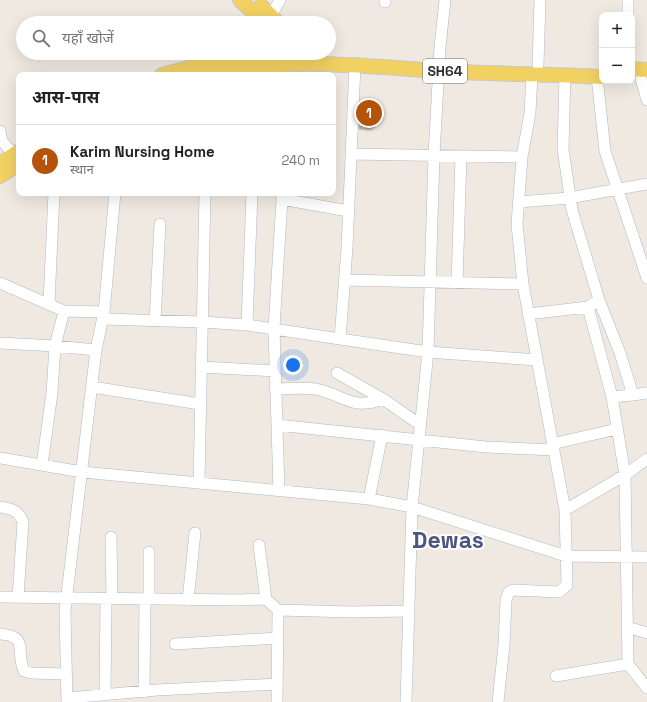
<!DOCTYPE html>
<html lang="hi">
<head>
<meta charset="utf-8">
<style>
  :root { --surface:#fff; --page:#f6f6f6; --text:#222; --muted:#767676; --line:#e0e0e0; --accent:#b45309 }
  body { margin:0; font-family:"Space Grotesk","Noto Sans Devanagari",sans-serif; background:var(--page); color:var(--text) }
  .controls { position:absolute; right:12px; top:12px; display:grid; overflow:hidden; border-radius:8px; box-shadow:0 4px 16px #0002 }
  .controls button { width:36px; height:36px; display:grid; place-items:center; padding:0; border:0; border-bottom:1px solid var(--line); background:var(--surface); color:var(--text); font:20px sans-serif }
  .you { position:absolute; left:293px; top:365px; width:14px; height:14px; margin:-10px; border:3px solid #fff; border-radius:50%; background:#1a73e8; box-shadow:0 0 0 6px #1a73e833 }
  .badge { display:grid; place-items:center; width:26px; height:26px; border-radius:50%; background:var(--accent); color:#fff; font-size:13px; font-weight:700 }
  .pin { position:absolute; translate:-50% -50%; border:2px solid #fff; box-shadow:0 1px 4px #0006 }
  .list { margin:0; padding:0; list-style:none }
  h2 { display:flex; justify-content:space-between; align-items:center; height:52px; margin:0; padding:0 16px; font-size:17px }
  h2 small { font-size:13px; font-weight:400; color:var(--muted) }
  .list li { display:grid; grid-template-columns:26px 1fr auto; gap:12px; align-items:center; box-sizing:border-box; height:72px; padding:0 16px; border-top:1px solid var(--line) }
  .list b { display:block; font-size:15px; white-space:nowrap }
  .list p { margin:0; font-size:13px; white-space:nowrap; color:var(--muted) }
  .list em { font-size:13px; font-style:normal; color:var(--muted) }
  .icon { flex:none; width:22px; height:22px; fill:none; stroke:currentColor; stroke-width:2; stroke-linecap:round; stroke-linejoin:round }
  .map { position:relative; flex:none; width:647px; height:702px; overflow:hidden }
  .search { position:absolute; background:var(--surface); box-shadow:0 4px 16px #0002; left:16px; top:16px; width:320px; height:44px; display:flex; align-items:center; gap:10px; box-sizing:border-box; padding:0 14px; border-radius:22px; color:var(--muted); font-size:15px }
  .panel { position:absolute; background:var(--surface); box-shadow:0 4px 16px #0002; left:16px; top:72px; width:320px; height:124px; border-radius:8px }
  .map>svg:first-child { display:block }
</style>
</head>
<body>
<div class="map">
<svg width="647" height="702" viewBox="0 0 647 702">
  <defs>
    <pattern id="building-cross-hatch" width="8" height="8" patternUnits="userSpaceOnUse"><rect width="8" height="8" fill="#cbc7bf"/><path d="M0 0l8 8M0 8l8-8" fill="none" stroke="#afaba4"/></pattern>
  </defs>
  <rect width="100%" height="100%" fill="#efe9e1"/>
  <path fill="url(#building-cross-hatch)" stroke="#cbc5ba" d="M368,106L380,107L377,125L371,130L359,129L360,108H368Z"/>
  <g fill="none" stroke-linecap="round" stroke-linejoin="round">
    <defs>
      <path id="minor" d="M385,2V0
        M628,15V0
        M271,16L280,0
        M355,65L347,248L340,339L428,352L537,360
        M538,65L540,0
        M565,76L563,149L572,210L599,300L620,353L633,395L647,393
        M597,77L605,151L647,278
        M641,79L647,100
        M0,131L2,141L14,155
        M351,154L522,157
        M281,194L282,199L348,211
        M519,202L569,198L647,184
        M344,280L523,284
        M0,283L64,311L104,312
        M457,283L461,156
        M599,300L588,307L612,397
        M49,303L54,193
        M528,314L588,307
        M103,319L202,322L247,325L340,339
        M155,321L160,224
        M247,325L252,193
        M0,343L55,346L96,350
        M201,367L275,371
        M337,373L383,399L419,424
        M92,387L200,404
        M275,389C288,389 302,387 315,389C344,394 350,411 383,399
        M277,425L486,447L554,450
        M552,444L617,429
        M0,458L82,472L369,499L412,507L566,556L647,557
        M42,465L52,393L55,346L64,311
        M199,483L205,193
        M279,490L274,328L282,199
        M369,499L382,435
        M0,507C12,509 18,510 23,522L18,597
        M565,510L625,475L647,459
        M111,537L112,599
        M149,552V599
        M0,597L238,600L266,599L259,545
        M266,599L278,610L277,702
        M188,600L195,533
        M278,610L352,612L407,611
        M627,627L647,633
        M0,634C30,636 15,651 24,671L31,673L65,674
        M175,644L278,638
        M628,664L625,475L612,397L633,395
        M556,676L628,664L647,688
        M144,692L145,599
        M105,695L106,599
        M68,698L157,690L277,684
        M67,702L65,611L96,350L104,312L115,193
        M406,702L412,507L428,352L434,155L440,47L445,0
        M498,702L504,645L506,600L509,592L513,590L559,592L567,585L565,510L523,284L517,224L522,157L530,113L532,75"/>
      <path id="major" d="M240,0L265,23
        M261,6L278,23
        M288,53L311,54
        M632,69L647,70
        M162,75L200,65L284,53
        M202,75C280,56 359,66 438,71C493,74 547,74 602,77
        M0,164L19,151
        M0,176L19,164"/>
    </defs>
    <use href="#minor" stroke="#b4b7c1" stroke-width="12"/>
    <use href="#major" stroke="#c9c9c9" stroke-width="16"/>
    <use href="#minor" stroke="#fff" stroke-width="11"/>
    <use href="#major" stroke="#f2d163" stroke-width="14"/>
  </g>
  <g text-anchor="middle" dominant-baseline="central" stroke-width="4" stroke-linejoin="round" paint-order="stroke">
    <rect fill="#fff" stroke="#6d6d6d" stroke-width="1" x="423" y="59" width="44" height="24" rx="3"/>
    <g font-size="14" font-weight="bold" fill="#2e2e2e">
      <text x="445" y="71">SH64</text>
    </g>
    <g font-size="23" font-weight="bold" fill="#4d5680" stroke="#fff">
      <text x="448" y="540">Dewas</text>
    </g>
  </g>
</svg>
<div class="controls">
<button>+</button>
<button>−</button>
</div>
<div class="you"></div>
<div class="pin badge" style="left:369px;top:113px">1</div>
<div class="search"><svg class="icon" aria-label="search" viewBox="0 0 24 24"><circle cx="10" cy="10" r="6"/><path d="M15 15l6 6"/></svg>यहाँ खोजें</div>
<section class="panel">
<h2>आस-पास<small></small></h2>
<ul class="list">
<li><span class="badge">1</span><div><b>Karim Nursing Home</b><p>स्थान</p></div><em>240 m</em></li>
</ul>
</section>
</div>
</body>
</html>
